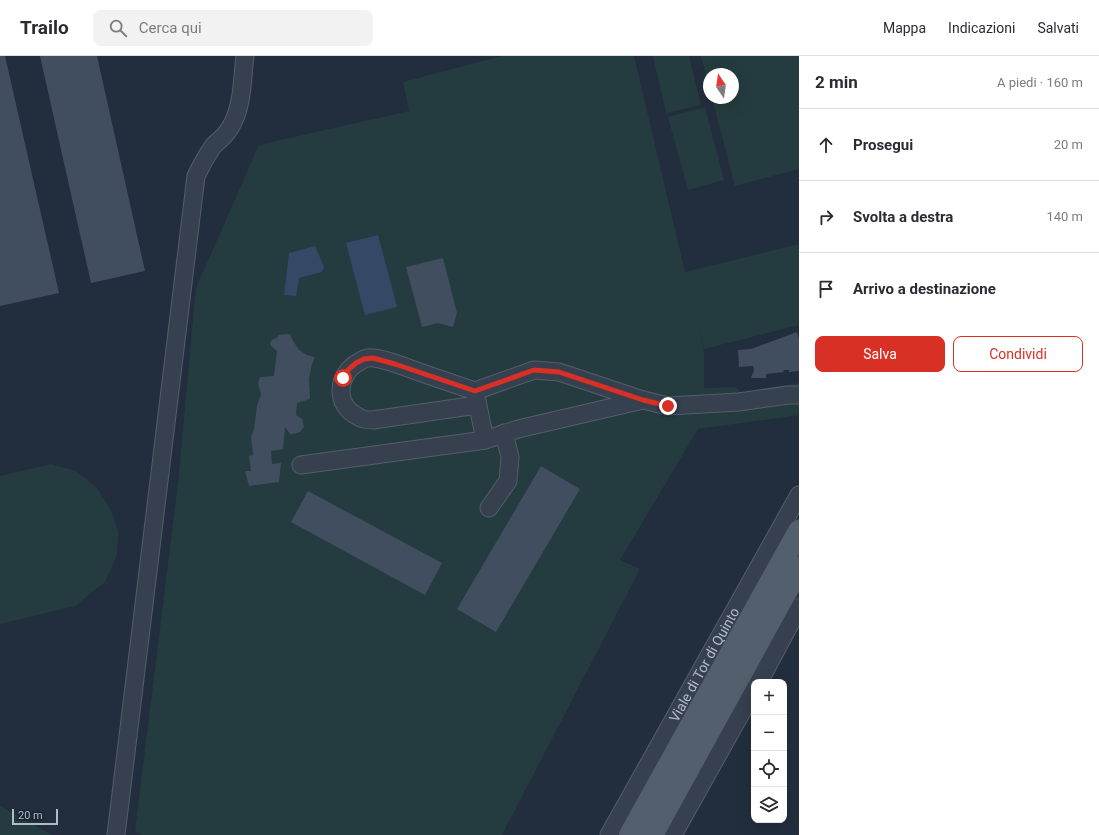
<!DOCTYPE html>
<html lang="it">
<head>
<meta charset="utf-8">
<style>
  :root { --surface:#fff; --page:#f2f2f3; --text:#2b2b33; --muted:#7c7c81; --line:#e1e1e2; --accent:#d93025 }
  body { margin:0; font-family:Roboto,sans-serif; background:var(--page); color:var(--text) }
  .controls { position:absolute; right:12px; bottom:12px; display:grid; overflow:hidden; border-radius:8px; box-shadow:0 4px 16px #0002 }
  .controls button { width:36px; height:36px; display:grid; place-items:center; padding:0; border:0; border-bottom:1px solid var(--line); background:var(--surface); color:var(--text); font:20px sans-serif }
  .compass { position:absolute; left:703px; top:12px; width:36px; height:36px; border-radius:50%; background:var(--surface); box-shadow:0 4px 16px #0002; rotate:347deg }
  .scale { position:absolute; left:12px; bottom:10px; width:46px; box-sizing:border-box; padding-left:4px; border:2px solid #b2bbc9; border-top:0; font-size:11px; line-height:14px; white-space:nowrap; color:#b2bbc9; -webkit-text-stroke:3px #1b2532; paint-order:stroke }
  .stop { position:absolute; width:12px; height:12px; margin:-9px; border:3px solid #d93025; border-radius:50%; background:#fff }
  .stop.end { background:#d93025; border-color:#fff; box-shadow:0 1px 4px #0008 }
  .list { margin:0; padding:0; list-style:none }
  h2 { display:flex; justify-content:space-between; align-items:center; height:52px; margin:0; padding:0 16px; font-size:17px }
  h2 small { font-size:13px; font-weight:400; color:var(--muted) }
  .list li { display:grid; grid-template-columns:26px 1fr auto; gap:12px; align-items:center; box-sizing:border-box; height:72px; padding:0 16px; border-top:1px solid var(--line) }
  .list b { display:block; font-size:15px; white-space:nowrap }
  .list em { font-size:13px; font-style:normal; color:var(--muted) }
  .actions { display:flex; gap:8px; padding:12px 16px }
  .actions a { flex:1; padding:9px 0; border:1px solid var(--accent); border-radius:8px; text-align:center; font-size:14px; color:var(--accent) }
  .actions .main { background:var(--accent); color:#fff }
  .icon { flex:none; width:22px; height:22px; fill:none; stroke:currentColor; stroke-width:2; stroke-linecap:round; stroke-linejoin:round }
  .map { position:relative; flex:none; width:799px; height:779px; overflow:hidden }
  header { display:flex; align-items:center; gap:24px; box-sizing:border-box; height:56px; padding:0 20px; background:var(--surface); border-bottom:1px solid var(--line) }
  header strong { font-size:19px }
  nav { display:flex; gap:22px; margin-inline-start:auto; font-size:14px }
  .search { width:280px; height:36px; background:var(--page); display:flex; align-items:center; gap:10px; box-sizing:border-box; padding:0 14px; border-radius:8px; color:var(--muted); font-size:15px }
  main { display:flex }
  aside { flex:1; background:var(--surface) }
  .map>svg:first-child { display:block }
</style>
</head>
<body>
<header>
<strong>Trailo</strong>
<div class="search"><svg class="icon" aria-label="search" viewBox="0 0 24 24"><circle cx="10" cy="10" r="6"/><path d="M15 15l6 6"/></svg>Cerca qui</div>
<nav><a>Mappa</a><a>Indicazioni</a><a>Salvati</a></nav>
</header>
<main>
<div class="map">
<svg width="799" height="779" viewBox="0 0 799 779">
  <rect width="100%" height="100%" fill="#222e3e"/>
  <path fill="#243c3f" d="M502,0H634L685,216L799,188V269L704,293L698,269L704,296V332L736,331L740,337L799,327V359L698,373L620,504L640,513L502,779H142L135,775L178,427L196,232L259,89L409,55L403,26Z
    M653,0H689L701,49L666,57Z
    M701,0H799V113L735,130L712,42H733V18H709V30Z
    M705,51L724,124L688,134L668,61Z
    M51,408L76,415L97,432L111,454L118,476L117,499L105,526L75,550L0,568V420Z
    M0,750L52,779H0Z"/>
  <path fill="#354966" d="M378,179L397,251L365,259L346,187Z
    M315,190L324,211L322,216L299,222L296,240L284,239L289,197Z"/>
  <path fill="#414e60" d="M0,0H5L59,237L0,250Z
    M40,0H97L145,215L91,227Z
    M443,202L457,257L453,271L438,267L422,271L406,211Z
    M797,276L799,283V315L789,316V314H783L784,316L766,318V322H751L754,314L753,310L739,311L738,294L751,293Z
    M290,278L292,283L299,294L307,299L315,301L312,308L309,323L310,343L297,347L296,359L302,363L304,371L300,376L293,378H290L285,371L283,393L271,395L272,408L281,407L279,426L249,430L245,415H251L249,400L253,399V397L251,381L254,373L257,350L261,338L258,327L260,321L274,320L277,295L271,290L270,287L272,284L278,281V279Z
    M541,410L580,433L496,576L457,553Z
    M308,435L442,507L425,539L291,466Z"/>
  <g fill="none" stroke-linecap="round" stroke-linejoin="round">
    <defs>
      <g id="minor">
        <path d="M475,335C454,328 433,321 411,313C399,309 386,303 373,302C368,301 363,303 359,306C336,318 334,350 359,361C363,364 368,364 373,364L477,349"/>
        <path d="M643,344L518,373L485,384L475,335L534,314L559,316L643,344L668,350L739,346L788,339H799"/>
        <path d="M301,409L485,384"/>
        <path d="M489,452L508,425L510,401L504,377"/>
        <path d="M759,626L799,551"/>
        <path d="M116,779L196,120C202,109 207,97 215,88C221,83 226,79 230,72C243,51 242,24 245,0"/>
        <path id="s1" d="M609,779L799,439"/>
        <path d="M673,779L754,634"/>
      </g>
      <path id="major" d="M630,779L799,475
        M652,779L799,512"/>
    </defs>
    <use href="#minor" stroke="#545e6b" stroke-width="19"/>
    <use href="#major" stroke="#3f4956" stroke-width="24"/>
    <use href="#minor" stroke="#36404e" stroke-width="17"/>
    <use href="#major" stroke="#545f6e" stroke-width="22"/>
  </g>
  <g fill="none" stroke-linecap="round" stroke-linejoin="round">
    <path stroke="#d93025" stroke-width="5" d="M343,322L348,314L356,307L364,303L373,302L395,308L475,335L534,314L559,316L643,344L668,350"/>
  </g>
  <g text-anchor="middle" dominant-baseline="central" stroke-width="4" stroke-linejoin="round" paint-order="stroke">
    <g font-size="14" fill="#b2bbc9" stroke="#1b2532">
      <text stroke="none"><textPath href="#s1" startOffset="195">Viale di Tor di Quinto</textPath></text>
    </g>
  </g>
</svg>
<div class="controls">
<button>+</button>
<button>−</button>
<button><svg class="icon" aria-label="locate" viewBox="0 0 24 24"><circle cx="12" cy="12" r="6"/><path d="M12 2v4M12 18v4M2 12h4M18 12h4"/></svg></button>
<button><svg class="icon" aria-label="layers" viewBox="0 0 24 24"><path d="M12 4l9 5-9 5-9-5zM3 14l9 5 9-5"/></svg></button>
</div>
<svg class="compass" viewBox="-18 -18 36 36"><path d="M0-13l5 13h-10z" fill="#e53935"/><path d="M0 13l5-13h-10z" fill="#7c7c81"/></svg>
<div class="scale">20 m</div>
<div class="stop" style="left:343px;top:322px"></div>
<div class="stop end" style="left:668px;top:350px"></div>
</div>
<aside>
<h2>2 min<small>A piedi · 160 m</small></h2>
<ul class="list">
<li><svg class="icon" aria-label="ahead" viewBox="0 0 24 24"><path d="M12 20V5M6 11l6-6 6 6"/></svg><div><b>Prosegui</b></div><em>20 m</em></li>
<li><svg class="icon" aria-label="right" viewBox="0 0 24 24"><path d="M7 20v-9h11M14 6l5 5-5 5"/></svg><div><b>Svolta a destra</b></div><em>140 m</em></li>
<li><svg class="icon" aria-label="arrive" viewBox="0 0 24 24"><path d="M6 21V4h12l-3 4 3 4H6"/></svg><div><b>Arrivo a destinazione</b></div></li>
</ul>
<div class="actions"><a class="main">Salva</a><a>Condividi</a></div>
</aside>
</main>
</body>
</html>
